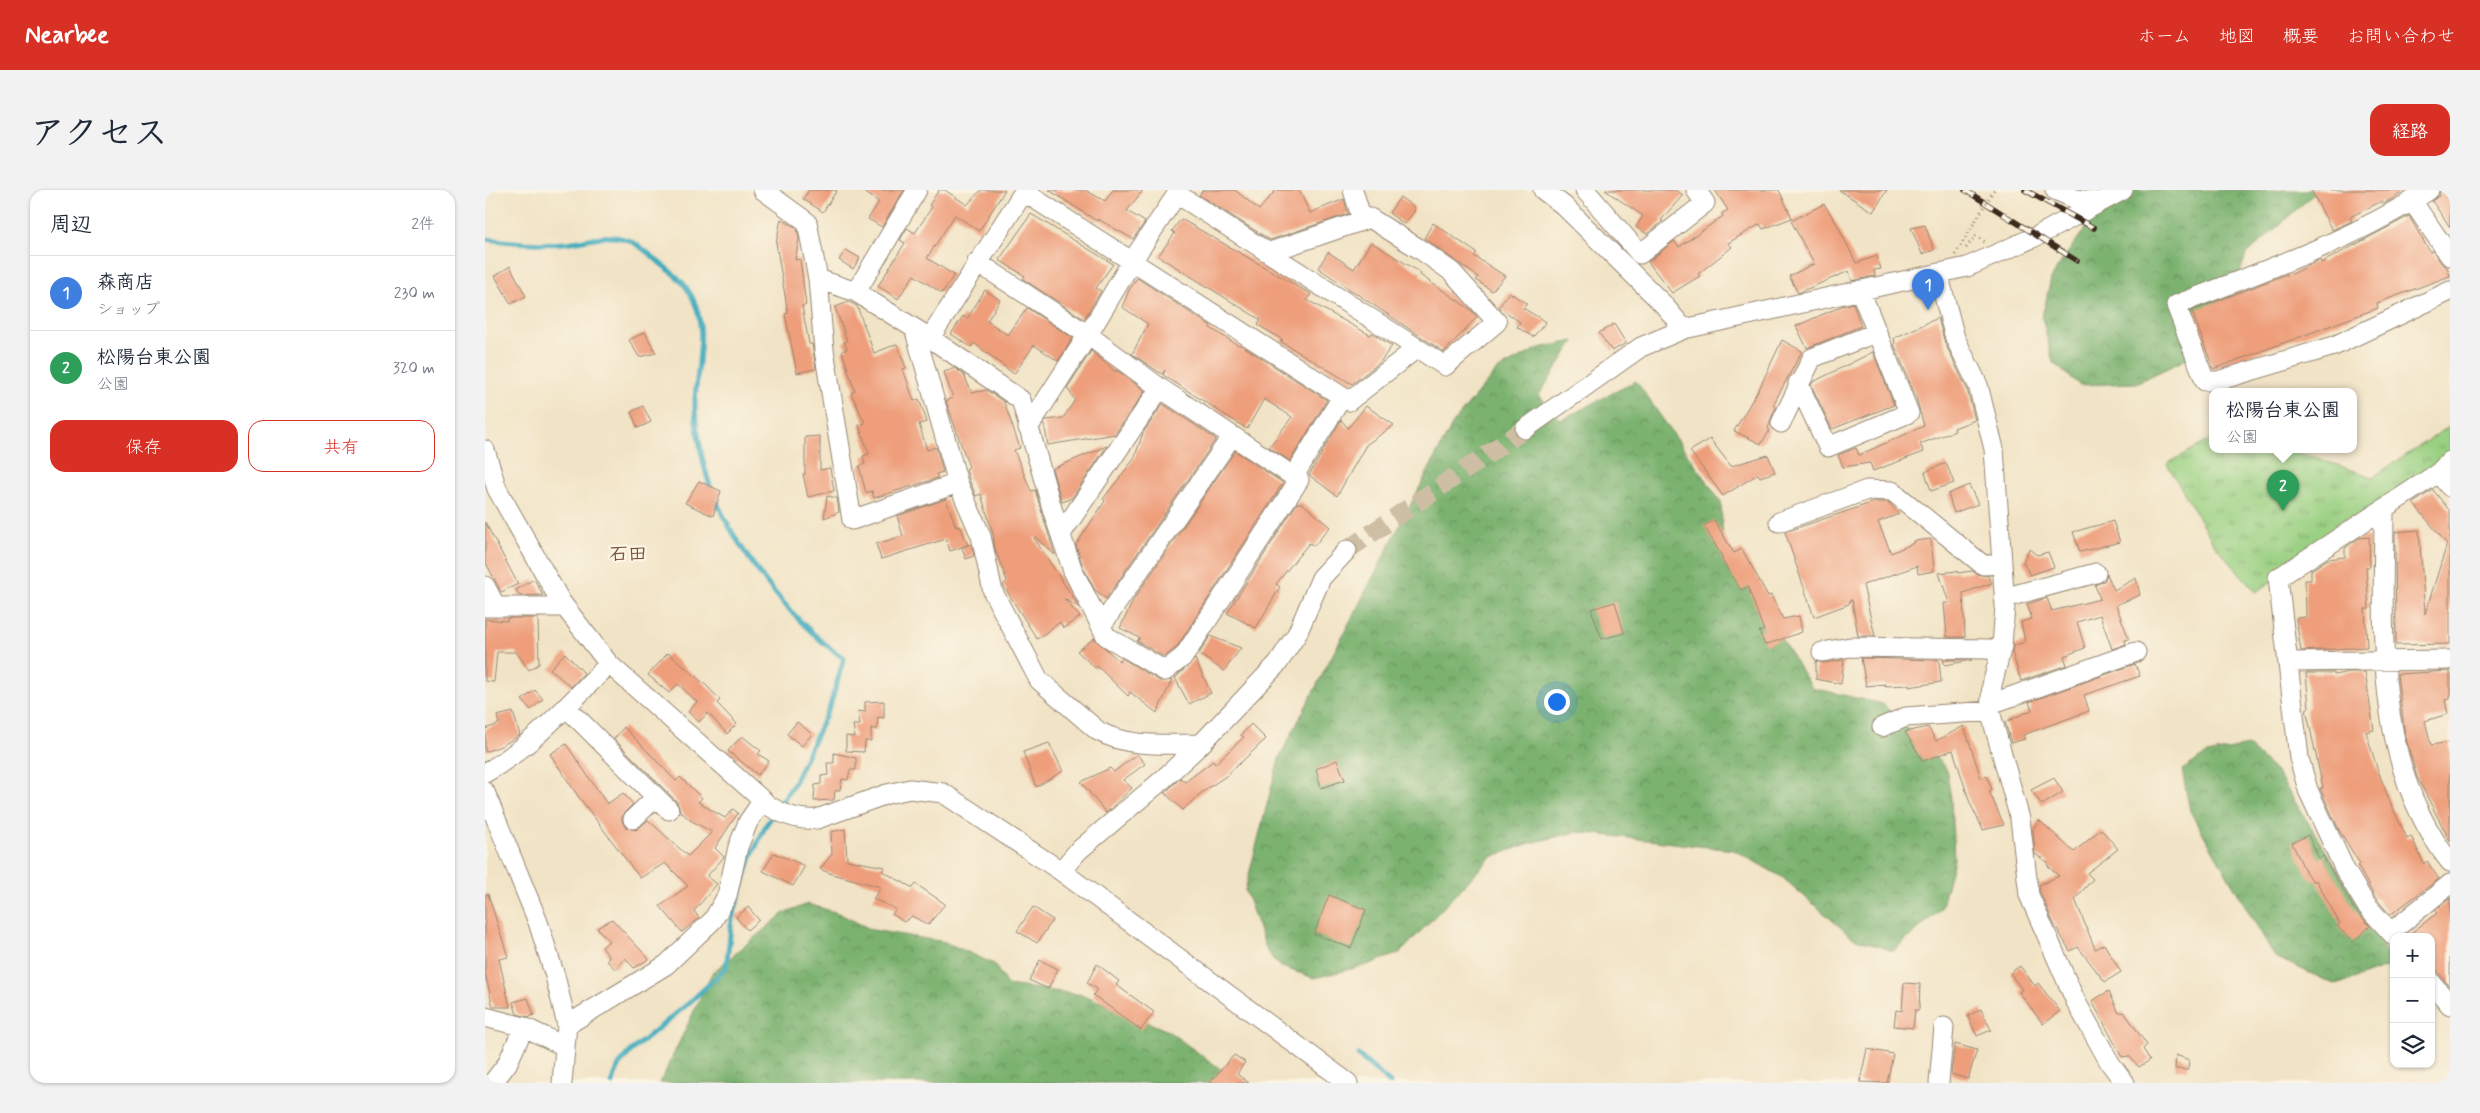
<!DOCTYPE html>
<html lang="ja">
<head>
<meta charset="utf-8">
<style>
  :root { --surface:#fff; --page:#f2f2f3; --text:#1f2937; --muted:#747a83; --line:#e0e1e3; --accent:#d93025 }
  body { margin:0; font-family:Mynerve,"Klee One",sans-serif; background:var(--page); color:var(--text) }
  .controls { position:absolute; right:15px; bottom:15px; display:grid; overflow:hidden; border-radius:10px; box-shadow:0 1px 4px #0004 }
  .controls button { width:45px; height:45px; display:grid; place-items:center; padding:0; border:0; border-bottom:1px solid var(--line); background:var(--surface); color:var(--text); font:25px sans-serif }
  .you { position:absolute; left:1071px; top:511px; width:18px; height:18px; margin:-12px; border:4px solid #fff; border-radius:50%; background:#1a73e8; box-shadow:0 0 0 8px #1a73e833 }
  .badge { display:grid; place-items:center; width:32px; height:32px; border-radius:50%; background:var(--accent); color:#fff; font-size:16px; font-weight:700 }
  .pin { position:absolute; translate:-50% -41px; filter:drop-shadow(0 1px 2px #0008) }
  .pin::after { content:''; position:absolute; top:26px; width:18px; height:15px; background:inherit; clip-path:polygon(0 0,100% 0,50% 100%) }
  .popup { position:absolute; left:1724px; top:198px; width:148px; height:65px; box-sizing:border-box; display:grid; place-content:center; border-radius:10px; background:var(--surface); filter:drop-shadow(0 1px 4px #0005); font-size:16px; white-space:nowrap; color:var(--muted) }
  .popup b { font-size:19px; color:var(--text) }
  .popup::after { content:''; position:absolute; left:50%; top:100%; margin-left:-10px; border:10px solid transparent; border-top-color:var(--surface) }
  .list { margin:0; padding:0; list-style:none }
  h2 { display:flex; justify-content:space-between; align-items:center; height:65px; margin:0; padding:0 20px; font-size:21px }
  h2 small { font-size:16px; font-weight:400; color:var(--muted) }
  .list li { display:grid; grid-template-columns:32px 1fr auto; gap:15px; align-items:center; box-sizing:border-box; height:75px; padding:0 20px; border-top:1px solid var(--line) }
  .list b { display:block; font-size:19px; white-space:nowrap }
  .list p { margin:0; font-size:16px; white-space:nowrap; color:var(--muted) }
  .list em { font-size:16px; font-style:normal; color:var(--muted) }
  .actions { display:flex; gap:10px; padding:15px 20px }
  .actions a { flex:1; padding:11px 0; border:1px solid var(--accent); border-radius:15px; text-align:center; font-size:18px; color:var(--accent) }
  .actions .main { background:var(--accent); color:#fff }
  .icon { flex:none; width:28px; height:28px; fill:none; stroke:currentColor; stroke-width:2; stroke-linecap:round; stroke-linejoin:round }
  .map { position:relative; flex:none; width:1965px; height:893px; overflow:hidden; border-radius:15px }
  header { display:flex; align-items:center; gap:30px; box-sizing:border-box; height:70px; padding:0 25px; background:var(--accent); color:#fff }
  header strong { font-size:24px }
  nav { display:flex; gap:28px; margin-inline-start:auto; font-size:18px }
  .intro { display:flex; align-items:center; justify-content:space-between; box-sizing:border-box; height:120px; padding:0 30px }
  h1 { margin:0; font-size:35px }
  .button { padding:12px 22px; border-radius:15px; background:var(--accent); color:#fff; font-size:18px; font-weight:700 }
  main { display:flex; gap:30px; padding:0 30px }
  aside { flex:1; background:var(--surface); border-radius:15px; box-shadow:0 1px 4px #0004 }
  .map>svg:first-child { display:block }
</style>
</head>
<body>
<header>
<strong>Nearbee</strong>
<nav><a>ホーム</a><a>地図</a><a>概要</a><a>お問い合わせ</a></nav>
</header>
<div class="intro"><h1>アクセス</h1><a class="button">経路</a></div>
<main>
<aside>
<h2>周辺<small>2件</small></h2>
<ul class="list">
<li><span class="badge" style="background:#3f7fe0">1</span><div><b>森商店</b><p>ショップ</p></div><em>230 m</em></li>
<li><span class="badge" style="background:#2e9e5b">2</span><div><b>松陽台東公園</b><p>公園</p></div><em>320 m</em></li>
</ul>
<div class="actions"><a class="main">保存</a><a>共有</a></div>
</aside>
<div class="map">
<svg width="1965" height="893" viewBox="0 0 1965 893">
  <defs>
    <pattern id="forest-crowns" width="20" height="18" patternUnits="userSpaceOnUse" patternTransform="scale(1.25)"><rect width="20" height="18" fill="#7bb270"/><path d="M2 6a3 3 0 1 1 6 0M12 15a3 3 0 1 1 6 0" fill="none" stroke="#66915b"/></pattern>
    <pattern id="park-tufts" width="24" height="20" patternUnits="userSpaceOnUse" patternTransform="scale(1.25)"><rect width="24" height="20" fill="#9ad082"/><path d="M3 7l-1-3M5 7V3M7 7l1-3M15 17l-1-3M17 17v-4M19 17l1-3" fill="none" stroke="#7fa96a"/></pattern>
  </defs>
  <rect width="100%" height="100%" fill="#fcf5e5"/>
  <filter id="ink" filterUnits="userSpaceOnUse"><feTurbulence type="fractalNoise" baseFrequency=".02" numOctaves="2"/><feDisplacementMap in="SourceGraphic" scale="10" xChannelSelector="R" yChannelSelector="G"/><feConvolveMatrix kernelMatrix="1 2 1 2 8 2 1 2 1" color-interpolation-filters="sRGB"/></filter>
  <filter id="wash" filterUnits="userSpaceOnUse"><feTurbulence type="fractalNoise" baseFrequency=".0096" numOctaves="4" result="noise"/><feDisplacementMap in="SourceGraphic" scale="20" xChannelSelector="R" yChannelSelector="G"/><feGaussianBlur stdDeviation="1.12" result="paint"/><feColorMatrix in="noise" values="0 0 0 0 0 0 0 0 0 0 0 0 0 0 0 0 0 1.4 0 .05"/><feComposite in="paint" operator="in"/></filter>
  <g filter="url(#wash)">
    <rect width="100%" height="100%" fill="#f1e3c5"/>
    <path fill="url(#forest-crowns)" stroke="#5b6e47" d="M1649,0H1833L1761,65L1746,108L1710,165L1651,193L1595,195L1568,173L1557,127L1567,85L1609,26Z
      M1089,151L1054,205L1076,230L1151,191L1236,312L1238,356L1327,498L1398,514L1461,578L1466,608L1469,670L1456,719L1408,761L1368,748L1297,687L1249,660L1092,642L1045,653L1006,667L915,763L882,775L829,788L794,776L782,761L760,700L794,568L968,233L1012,180L1054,158Z
      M1763,556L1792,583L1868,704L1889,734L1906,775L1851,795L1790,767L1705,621L1697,580L1722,564Z
      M323,714L353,723L387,740L460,752L509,774L522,795L599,805L683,841L755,893H175L227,783L299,723Z"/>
    <path fill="url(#park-tufts)" stroke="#6a7d50" d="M1965,236V262L1950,276L1771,402L1729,354L1682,274L1728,248V260H1797L1823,265L1888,287Z"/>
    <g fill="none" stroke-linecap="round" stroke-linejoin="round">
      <path stroke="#3facbd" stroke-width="5" d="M0,49C26,52 53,55 79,53C102,51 120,42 143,50C154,54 167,66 176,74C185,81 195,88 201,97C226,130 212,173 210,211C209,231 215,256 219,275C233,339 304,432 359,468L345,516L308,595L281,635L266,667L247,729L241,778L204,813L147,860L134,875L127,893
        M873,865L905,893"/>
    </g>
    <g id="blocks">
      <path fill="#ee9e7a" d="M324,0H352L338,22L318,9Z
        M376,0H419L397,37L383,29L394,12Z
        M454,0H460L482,15L496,0H520L494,41L470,25L442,68L469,85L457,103L429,85L413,109L393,96L420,53L415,50L422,38L430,43L447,17L444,15Z
        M564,0H600L620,11L628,0H658L642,21L660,32L648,49L613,29L612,31Z
        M718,0H750L774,20L791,0H814L825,23L859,9L863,24L785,50L714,5Z
        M1120,0H1190L1198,5L1176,30L1178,31L1162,44L1151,37L1158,26Z
        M1230,0H1294L1307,28L1278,39L1275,34L1243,53L1247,57L1213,84L1215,86L1187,103L1163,72L1189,51L1194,57L1238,26L1237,23L1243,20Z
        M1354,0H1402L1388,22Z
        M1826,0H1918L1909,8L1898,14L1897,11L1865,27L1867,31L1847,40Z
        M1955,0H1965V37L1947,11L1954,6Z
        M915,7L929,17V22L919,34L904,23Z
        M1339,14L1352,34L1371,73L1392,66L1396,79L1389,80L1390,86L1367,91L1364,81L1313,103L1304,86L1329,74L1306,31Z
        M546,24L628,74L611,98L616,101L599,129L538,89L540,86L514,70Z
        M1924,26L1945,62L1948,61L1956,73L1962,77L1965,86L1892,113L1893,118L1728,179L1707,121L1802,84L1803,86L1835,70L1836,73Z
        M296,29L312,38L314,49L310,70L315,69L321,115L317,116L324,154H327L331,179L312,183L300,124L303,123L291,53Z
        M696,29L826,104L822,110L885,145L887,143L907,156L895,172L867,194L795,151L798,150L773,135L776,130L673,66L690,43L687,41Z
        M948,33L992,63L989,66L1020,86L1007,101L991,90L993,87L939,48Z
        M1440,35L1449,60L1437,64L1426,38Z
        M886,52L936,83L935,85L985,119L992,127L959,162L833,78L843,62L869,79Z
        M361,60L375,68L368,79L354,70Z
        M25,76L41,106L26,114L10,86Z
        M652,88L726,136L725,138L753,155H756L842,210L805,271L784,257L807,227L779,209L762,239L678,185L680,180L677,184L647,164L663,134L637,117L644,100Z
        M500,100L515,110L502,131L523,145L542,118L588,148L573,171L549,155L529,184L489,153L486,157L466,144L478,126L482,129Z
        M1024,102L1042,114L1038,118L1061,132L1048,147L1032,137L1035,132L1014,117Z
        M364,112L372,116L389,163L412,154L421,178L418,179L429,211L434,209L442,232L434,234L442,260L451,257L458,282L451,284L453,288L389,308L387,301L381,303L374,276L380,274L378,266L384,264L374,235L380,233L366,203L370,201L357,161L362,159L359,152L362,151L350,117Z
        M1368,113L1376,136L1322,158L1311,136L1357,116Z
        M1453,128L1460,153L1482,199L1490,230L1469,238L1470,241L1435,254L1439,262L1388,281L1385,273L1358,277L1353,265L1371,258L1374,265L1439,236L1431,207L1409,154L1410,153L1409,148Z
        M1129,134L1141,153L1127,161L1114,143Z
        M160,142L171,163L154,167L144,150Z
        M1297,150L1317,161L1288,215L1291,217L1286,229L1283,239L1285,240L1276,254L1249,241L1275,197Z
        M606,161L631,182L632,180L660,201L630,244L563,255L559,233L561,230L578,228L590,210L582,198Z
        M1388,162L1409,215L1347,239L1326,195L1328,192Z
        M470,178L479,185L487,203L501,200L519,212L535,258L529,260L546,301L550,300L570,365L550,347L549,348L594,417L579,409L595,427L578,438L575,432L552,449L518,395L522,391L510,359L508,344L496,304L491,306L484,289L481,279L484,277L461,211L468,208L459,182Z
        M678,214L731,249L621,409L610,400L598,377L591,355L620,311L618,309L649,269L658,243Z
        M158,216L166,232L153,238L146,222Z
        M881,216L909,235L881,255L852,306L824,285L856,230L863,238Z
        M335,246V280L345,278L349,301L323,307L318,284H320V247Z
        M1225,249L1246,276L1283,265L1290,282L1275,287L1273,284L1238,306L1205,261Z
        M622,256L587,308L577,312L567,279Z
        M750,261L798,293L691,458L679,467L652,451L655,448L635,438L649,409Z
        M1461,273L1469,293L1446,301L1440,282Z
        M214,291L236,301L228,326L200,313Z
        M1484,295L1493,314L1469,323L1463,304Z
        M1948,300L1965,321V454L1911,455L1910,342L1934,340L1940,424L1962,354L1928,313Z
        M342,306L352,308L354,322L339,328Z
        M461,309L471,337L475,336L483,355L465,361L461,349L396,369L391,354L418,346L412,326Z
        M1389,312H1403L1414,324L1393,332L1406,363L1429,353V351L1446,349L1449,381L1433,384L1432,376L1378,395L1390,446H1373L1367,410H1365L1364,414L1329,427L1300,342Z
        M812,313H817L845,337L829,356L824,353L791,394L795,397L771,438L742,423Z
        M1229,330L1249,363L1257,359L1283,406L1286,405L1298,429L1314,426L1317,442L1280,455L1274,441H1279L1263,397L1256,400L1236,369L1238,368L1219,336Z
        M1628,331L1635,352L1595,362L1588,342Z
        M0,332L33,394L16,402L0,371Z
        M1884,347L1885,377H1881L1884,419H1880L1882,457L1816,461L1811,428L1821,427L1820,390H1826V380L1843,369L1860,367V358L1874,348Z
        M486,354L489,366L481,369L477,357Z
        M1544,359L1552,365L1563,362L1569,377L1545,385L1538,372Z
        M1472,381L1473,383L1487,381L1492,384L1503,386L1507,393L1478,403L1480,447H1462L1459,413H1464L1454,383Z
        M1622,384L1629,400L1651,388L1655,405L1631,415L1644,449L1640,450L1641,454L1627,459L1615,425L1592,432L1600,458L1579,466L1582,475L1536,491L1527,462L1528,456L1540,452L1536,432L1547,429L1542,414L1562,408L1567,421L1615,409L1610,395L1619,391Z
        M49,389L58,405L35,406L31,400Z
        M1130,412L1139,443L1117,449L1106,419Z
        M22,428H53L54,474L44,480L31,462H12L9,492L0,491V429L22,431Z
        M725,446L756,458L739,481L714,464Z
        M609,448L634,471L637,468L675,491L687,490L672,523L645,502L643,506L612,476L610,478L592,461Z
        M80,463L99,483L86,497L65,479Z
        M183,463L222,496L235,510L232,513L252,534L242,544L223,523L214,532L203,522L212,512L193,494L184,503L163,485Z
        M1376,468L1454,470L1456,492L1424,497V495L1400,496V494L1381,496Z
        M710,469L726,503L704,514L690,488Z
        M1359,470L1356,494L1331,489V471L1339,473Z
        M1458,470H1487L1460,475Z
        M1650,474L1655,486L1599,505L1604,521L1538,545L1540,549L1526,553L1520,532L1547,520L1544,512Z
        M1965,481V509L1960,510L1963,524L1940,531L1946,555L1965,552V651L1932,587L1920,545L1912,484Z
        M1864,482H1880L1889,540L1881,542L1892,578L1907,617L1922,648L1926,646L1939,674L1942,671L1954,689L1905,725L1889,706L1873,676L1875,674L1854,640L1835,598H1838L1821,519L1824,518L1821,483H1849V485Z
        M50,500L58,509L46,520L37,510Z
        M399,511V528L393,527L392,540L386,538V551H380L379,562L361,561V546L370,547L368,535H375L373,521L380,522V512Z
        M28,522L35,545L16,556L0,562V539L14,534L12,526Z
        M312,532L327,544L317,556L302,544Z
        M766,534L781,549L741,586L716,603L698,620L680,603L695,588L700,592L728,571L730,574L759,547L756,545Z
        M1479,536L1496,588L1502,586L1507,600L1504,601L1519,635L1498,640L1485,613L1468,560L1438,571L1420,542L1443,537L1451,551Z
        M139,537L191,591L195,587L217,608L213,612L240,628L248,619L253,623L230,658L239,667L222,686L232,694L209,721L214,728L197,742L175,716L203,696L180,673L155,688L93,606L65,564L81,554L122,614L138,603L148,614L137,625V631L140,637L151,640L163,630L203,666L227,642L205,630L195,621L192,612L129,549Z
        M257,546L276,561L273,564L284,571L273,585L243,561Z
        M564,553L578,581L551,597L538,562Z
        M349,563L371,568V580H365L363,590L357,589L355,600L350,601L349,610L329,611L330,595L336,594V586L343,585L342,573H349Z
        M652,564L660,574L638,590L647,598L621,623L596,592L625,578L629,582Z
        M852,570L860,590L836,598L831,579Z
        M1569,588L1578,602L1557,615L1546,600Z
        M1554,630L1589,662L1616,639L1633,659L1602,683L1608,689L1590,709L1610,759L1619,754L1636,782L1620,792L1593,757L1585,761L1568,732L1555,702L1554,695L1574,686L1562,675L1564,673L1550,664L1548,639Z
        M360,639L362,670L400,677L397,681L428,698L431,694L460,714L443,735L427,726L419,732L407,724L411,719L388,709L396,697L344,683L335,679L347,664L346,642Z
        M1823,645L1834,669L1838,666L1869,719L1885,736L1868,752L1852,736L1855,734L1831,690L1829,692L1821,683L1807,653Z
        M289,663L320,676L308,696L278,681Z
        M3,704L23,767L14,769L25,817H8L0,783V705Z
        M844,705L881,720L866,758L829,744Z
        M1965,708V797L1946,773V747H1921L1952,723L1950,720Z
        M263,717L274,730L262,740L251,727Z
        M548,717L568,730L552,753L532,741Z
        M127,729L164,769L149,778L140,768L130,779L122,771L124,767L117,757L124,751L112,738Z
        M555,770L573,779L563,799L544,790Z
        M612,774L634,791L631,795L669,822L656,840L608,805L612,799L602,793Z
        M1535,776L1550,796L1553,793L1575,821L1558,834L1534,802L1537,800L1525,783Z
        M1419,793L1435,794L1434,820H1430L1428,838L1409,836L1411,820L1417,821Z
        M1624,801L1634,823L1639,822L1662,855L1658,859L1665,870L1654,877L1644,866L1637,867L1607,811Z
        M43,808L49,825L43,827L32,824L28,812Z
        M1496,819L1506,840L1492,846L1483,826Z
        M1470,854L1492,860L1483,889L1466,884Z
        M1382,859L1408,864L1402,893L1375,892Z
        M749,865L760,872L752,884L764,893H724Z
        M1691,865L1704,870L1703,880L1690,879Z"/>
    </g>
  </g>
  <g filter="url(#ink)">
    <use href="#blocks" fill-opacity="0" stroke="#968672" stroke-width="1"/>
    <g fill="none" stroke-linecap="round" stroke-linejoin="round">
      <path stroke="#cdbea4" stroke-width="19" stroke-dasharray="19 9" stroke-linecap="butt" d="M862,360L1040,239"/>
      <defs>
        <path id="minor" d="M278,0L322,32L333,89L339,160L367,330L473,293
          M868,0L877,30
          M1058,0L1078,15L1178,114L1199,139L1482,77L1552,46L1638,0
          M1100,0L1155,64L1220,13L1211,0
          M1570,0L1591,9L1615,12
          M1944,0C1867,51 1777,81 1691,115L1720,191H1732L1849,156L1965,101
          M539,2L864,211L932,158L692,4L647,71L603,145L543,238
          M1927,11L1965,66
          M785,62L885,28L936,60L967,82L1012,132L960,176L932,158
          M1453,83L1470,148L1493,195L1509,259L1520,416L1517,456L1507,495L1505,521L1535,629L1544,705L1591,812L1625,873L1640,893
          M333,89L371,102L445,148L536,210L568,322L588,381L614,432L621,446L680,481L699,466L814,290L675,198L603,145L492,72
          M371,102L432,0
          M429,138L473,293L496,346L508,402L554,490L613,541C644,558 681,554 716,554
          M445,148L540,0
          M1313,193L1343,257L1424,223L1375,100
          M1296,233L1327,168L1390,143
          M1040,239L1156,157L1199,139
          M0,260L12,299L76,412L124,474L284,616C299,625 314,631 332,629L402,604L425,599L458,603L576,681L863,893
          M1953,283L1965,297
          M809,286L857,207
          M1899,318C1899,438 1886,571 1965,672
          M1294,332L1382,300L1407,301L1498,375L1517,374
          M576,344L675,198
          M0,396L11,417
          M1519,408L1611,383
          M0,417H80
          M614,432L621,429L747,246
          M1337,462L1365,457L1503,459L1515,462
          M1804,472L1965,470
          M1506,509L1514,511L1651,462
          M81,517L184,620
          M1397,537L1421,527L1505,521
          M0,583C48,556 85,512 124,474
          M0,602L53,732L70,786L82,835L77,893
          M148,629L171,607
          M576,681L593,661L676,591L716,554L793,473L812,444L836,388L862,360
          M1906,742L1965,694
          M1910,747L1881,715L1860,680L1823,600L1814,568L1793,388L1953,283L1965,271
          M1946,792L1965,815
          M0,827L39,837L79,856
          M82,835L181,775L228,730L242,706L253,657L263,632L278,610
          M9,891L22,874L39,837
          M1454,893L1459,837"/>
      </defs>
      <use href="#minor" stroke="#968672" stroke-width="21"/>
      <path stroke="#968672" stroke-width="3" stroke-dasharray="1 4" stroke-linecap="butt" d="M1481,58L1490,46L1500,52"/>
      <use href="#minor" stroke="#fff" stroke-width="19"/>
      <defs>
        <path id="rail" d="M1480,0L1592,71
          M1540,0L1609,38"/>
      </defs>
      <use href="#rail" stroke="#3b2a1e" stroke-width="5.5"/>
      <use href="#rail" stroke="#fcf5e5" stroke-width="4" stroke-dasharray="11" stroke-linecap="butt"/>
      <path stroke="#968672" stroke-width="3" stroke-dasharray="1 4" stroke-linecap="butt" d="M1470,65L1509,0"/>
    </g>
  </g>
  <g text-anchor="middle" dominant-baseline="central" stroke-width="4.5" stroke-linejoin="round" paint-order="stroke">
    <g font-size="19" font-weight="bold" fill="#7a533e" stroke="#fcf5e5">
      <text x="143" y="364">石田</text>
    </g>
  </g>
</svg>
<div class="controls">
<button>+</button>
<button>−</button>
<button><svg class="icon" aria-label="layers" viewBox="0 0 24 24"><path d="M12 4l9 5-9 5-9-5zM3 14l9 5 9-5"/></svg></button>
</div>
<div class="you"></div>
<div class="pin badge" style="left:1443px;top:120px;background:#3f7fe0">1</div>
<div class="pin badge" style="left:1798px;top:321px;background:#2e9e5b">2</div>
<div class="popup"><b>松陽台東公園</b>公園</div>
</div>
</main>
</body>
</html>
